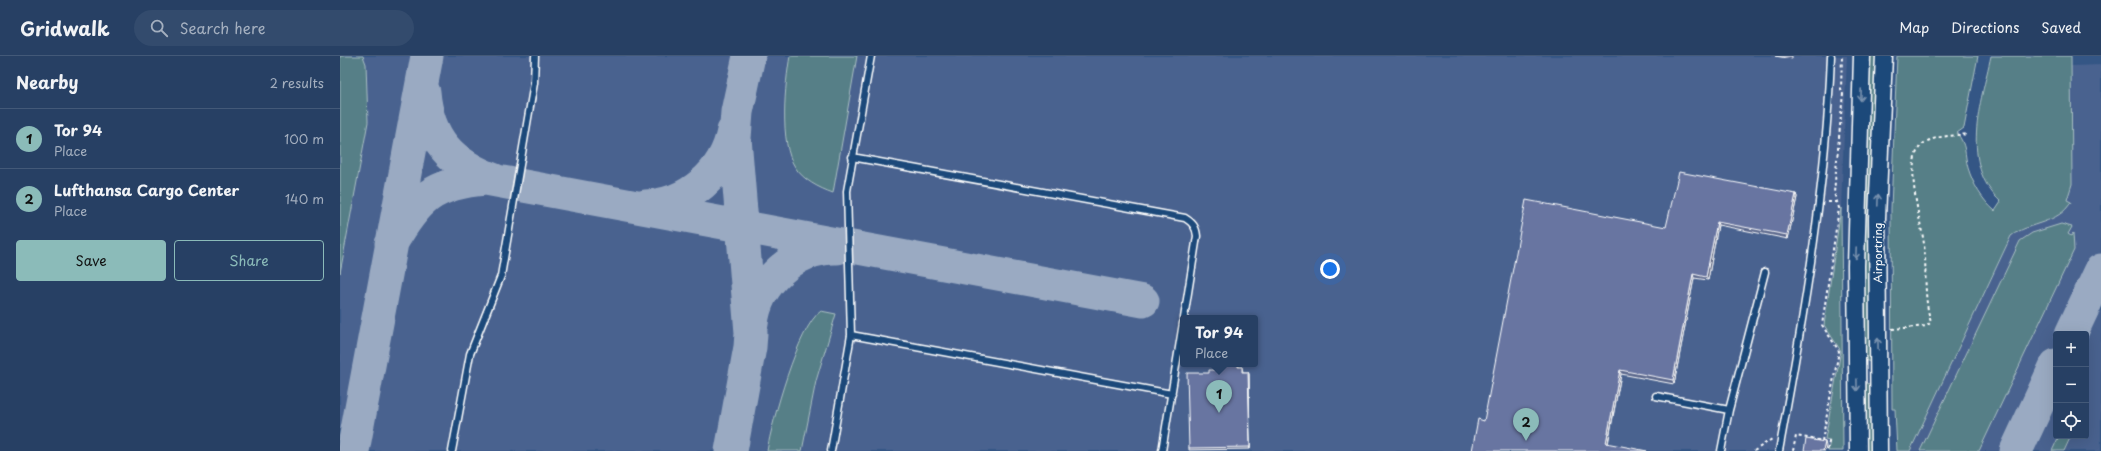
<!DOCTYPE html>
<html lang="en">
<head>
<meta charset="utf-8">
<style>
  :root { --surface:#274064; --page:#334b6d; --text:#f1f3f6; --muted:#a4afbf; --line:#435978; --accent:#8bbbb9 }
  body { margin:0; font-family:"Playpen Sans",sans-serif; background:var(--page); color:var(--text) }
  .controls { position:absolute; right:12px; bottom:12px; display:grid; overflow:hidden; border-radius:4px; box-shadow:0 4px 16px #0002 }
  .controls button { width:36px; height:36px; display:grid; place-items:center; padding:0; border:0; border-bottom:1px solid var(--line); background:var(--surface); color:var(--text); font:20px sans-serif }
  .you { position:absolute; left:990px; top:213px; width:14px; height:14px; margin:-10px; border:3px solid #fff; border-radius:50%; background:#1a73e8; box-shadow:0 0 0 6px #1a73e833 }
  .badge { display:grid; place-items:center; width:26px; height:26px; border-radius:50%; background:var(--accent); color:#111; font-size:13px; font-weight:700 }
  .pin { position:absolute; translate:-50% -33px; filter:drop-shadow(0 1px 2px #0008) }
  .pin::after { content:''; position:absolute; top:21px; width:14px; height:12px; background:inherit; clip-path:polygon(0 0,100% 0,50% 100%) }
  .popup { position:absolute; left:840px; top:259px; width:78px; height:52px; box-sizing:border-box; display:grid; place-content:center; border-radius:4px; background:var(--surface); filter:drop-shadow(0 1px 3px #0005); font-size:13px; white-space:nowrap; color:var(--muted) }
  .popup b { font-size:15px; color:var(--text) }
  .popup::after { content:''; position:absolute; left:50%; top:100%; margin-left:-8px; border:8px solid transparent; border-top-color:var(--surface) }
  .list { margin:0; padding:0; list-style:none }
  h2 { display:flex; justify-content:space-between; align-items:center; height:52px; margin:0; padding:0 16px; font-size:17px }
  h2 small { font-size:13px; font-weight:400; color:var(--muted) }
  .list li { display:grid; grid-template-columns:26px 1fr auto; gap:12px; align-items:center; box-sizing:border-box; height:60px; padding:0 16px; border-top:1px solid var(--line) }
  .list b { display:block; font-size:15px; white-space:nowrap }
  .list p { margin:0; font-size:13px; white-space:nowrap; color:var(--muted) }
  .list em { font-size:13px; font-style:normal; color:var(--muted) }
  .actions { display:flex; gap:8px; padding:12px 16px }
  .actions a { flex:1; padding:9px 0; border:1px solid var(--accent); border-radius:4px; text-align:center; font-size:14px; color:var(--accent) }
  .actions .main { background:var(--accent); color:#111 }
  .icon { flex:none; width:22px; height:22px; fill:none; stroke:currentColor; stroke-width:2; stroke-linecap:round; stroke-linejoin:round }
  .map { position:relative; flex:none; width:1761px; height:395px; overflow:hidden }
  header { display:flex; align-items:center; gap:24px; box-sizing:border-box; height:56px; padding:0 20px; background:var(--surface); border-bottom:1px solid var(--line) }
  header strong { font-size:19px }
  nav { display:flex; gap:22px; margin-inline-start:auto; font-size:14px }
  .search { width:280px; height:36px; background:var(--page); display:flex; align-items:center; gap:10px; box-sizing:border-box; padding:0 14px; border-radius:22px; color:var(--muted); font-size:15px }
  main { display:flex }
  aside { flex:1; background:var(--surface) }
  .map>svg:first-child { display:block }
</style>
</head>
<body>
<header>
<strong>Gridwalk</strong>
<div class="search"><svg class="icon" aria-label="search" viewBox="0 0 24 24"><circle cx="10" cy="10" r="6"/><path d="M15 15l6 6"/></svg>Search here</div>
<nav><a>Map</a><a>Directions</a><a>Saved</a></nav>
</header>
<main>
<aside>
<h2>Nearby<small>2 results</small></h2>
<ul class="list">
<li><span class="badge">1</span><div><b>Tor 94</b><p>Place</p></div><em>100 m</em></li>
<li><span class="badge">2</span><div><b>Lufthansa Cargo Center</b><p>Place</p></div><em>140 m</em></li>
</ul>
<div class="actions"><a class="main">Save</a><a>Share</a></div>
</aside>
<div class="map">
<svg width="1761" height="395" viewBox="0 0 1761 395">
  <rect width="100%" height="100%" fill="#345685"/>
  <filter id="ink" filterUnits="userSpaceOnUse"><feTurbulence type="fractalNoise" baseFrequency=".025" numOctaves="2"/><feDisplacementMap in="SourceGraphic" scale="8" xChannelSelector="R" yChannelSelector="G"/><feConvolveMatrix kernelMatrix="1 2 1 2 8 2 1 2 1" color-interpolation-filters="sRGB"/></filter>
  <g filter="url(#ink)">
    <path fill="#48628f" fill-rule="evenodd" d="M0,0H1507L1501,152L1503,395H0ZM843,262H915V308H843Z
      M1761,9V395H1570L1717,83L1732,79L1731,10ZM1716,278H1746V380H1716Z"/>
    <path fill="#567f87" stroke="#aabfc3" d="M0,0H23L26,8L28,66L0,217Z
      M450,0H517L493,137C479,132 463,124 455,111C439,87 445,28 450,0Z
      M1530,0H1536L1531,306L1524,304V142Z
      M1557,0H1638L1624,72L1617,77C1627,90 1624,97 1628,112C1633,128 1642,144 1655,155L1661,146C1619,108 1641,46 1651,0H1731L1732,128L1727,144L1731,146C1719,168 1689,166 1671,180L1570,395H1557L1555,353H1552L1551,153Z
      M1501,152L1503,395H1488L1490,384L1485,383L1501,295L1484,269Z
      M1721,168L1732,171L1728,178L1731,180L1733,177L1734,194L1639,395H1580L1680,185L1692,177Z
      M481,255L496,258L476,325L462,395H427C432,366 458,270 481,255Z
      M1526,327L1533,329L1534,395H1525Z
      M1719,380H1731L1724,395H1712Z"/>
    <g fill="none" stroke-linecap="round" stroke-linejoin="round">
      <path stroke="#9aaac2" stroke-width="33" d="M84,36C88,83 111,108 155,124
        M305,150C348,149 385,117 393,75
        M51,188C77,143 93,127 146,123L803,245
        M412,268C416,227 455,191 497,192
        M1731,278L1761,214
        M13,395L87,0
        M391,395L410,291L411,277L395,82L397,56L409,0
        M1676,395L1716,309"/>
      <defs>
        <path id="service" d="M512,101L845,162C853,167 856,171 857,180L844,262
          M511,279L832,338
          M1316,340L1389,354L1425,216
          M112,395L130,298L161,220L194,27L195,0
          M491,395L511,279L507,135L531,0
          M822,395L843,267
          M1381,395L1389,354
          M1439,395C1463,264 1486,133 1491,0"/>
        <path id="tertiary" d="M1518,395L1516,210L1522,0
          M1539,395L1537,162L1544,0"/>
      </defs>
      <use href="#service" stroke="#fff" stroke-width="9"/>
      <use href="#tertiary" stroke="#fff" stroke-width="19"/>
      <path stroke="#fff" stroke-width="2" stroke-dasharray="3 3" stroke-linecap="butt" d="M1488,146H1497
        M1552,273L1587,270L1591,266C1583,241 1587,214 1584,188C1581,165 1565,113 1579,92C1588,79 1614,80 1628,78
        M1482,385L1499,295L1482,269L1499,152L1494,137L1503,37L1501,33L1502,0
        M1414,395L1432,383
        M1453,395L1456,380L1489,386L1487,395"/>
      <use href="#service" stroke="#1f4a7a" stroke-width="6"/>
      <use href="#tertiary" stroke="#1f4a7a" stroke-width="16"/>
    </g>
    <path fill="#59658a" stroke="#fff" d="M1435,0H1452V3Z
      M1456,138L1457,141L1448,183L1378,169L1368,224L1354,222L1334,328L1281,318L1268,388L1144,365L1326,171Z
      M875,308H898L899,311H902L903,316H908L909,318L910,393L849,394V392L875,314Z"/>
    <path fill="#495271" stroke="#fff" d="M1456,138L1457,141L1448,183L1447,179Z
      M1377,166L1378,169L1368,224L1366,221Z
      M1353,218L1354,222L1334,328L1333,324Z
      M1280,314L1281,318L1267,391L1266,387Z
      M908,316L909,318L910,393V391Z
      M1485,386L1486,390L1485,395H1483Z"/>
    <path fill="#6875a1" stroke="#fff" d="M1339,116L1456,138L1447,179L1377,166L1366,221L1353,218L1333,324L1280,314L1266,387L1307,395H1132L1138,363L1144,365L1186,144L1326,171Z
      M875,308H898V311H902V316H908L910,391L849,392L847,317H869V314H875Z
      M1466,383L1485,386L1483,395H1464Z"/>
    <defs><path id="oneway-shaft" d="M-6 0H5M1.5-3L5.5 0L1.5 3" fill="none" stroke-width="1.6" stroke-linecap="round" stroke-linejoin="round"/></defs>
    <g stroke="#7992af">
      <use href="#oneway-shaft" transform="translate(1521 39) rotate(92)"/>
      <use href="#oneway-shaft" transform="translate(1538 144) rotate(-88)"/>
      <use href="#oneway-shaft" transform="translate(1516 197) rotate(92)"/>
      <use href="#oneway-shaft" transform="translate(1538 288) rotate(-91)"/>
      <use href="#oneway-shaft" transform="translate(1517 329) rotate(89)"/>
    </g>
  </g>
  <g text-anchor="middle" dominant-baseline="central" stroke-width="3" stroke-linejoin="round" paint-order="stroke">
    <g font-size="11" fill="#fff" stroke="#1f4a7a">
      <text transform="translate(1537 197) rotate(-90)">Airportring</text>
    </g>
  </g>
</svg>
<div class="controls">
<button>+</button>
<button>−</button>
<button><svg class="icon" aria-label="locate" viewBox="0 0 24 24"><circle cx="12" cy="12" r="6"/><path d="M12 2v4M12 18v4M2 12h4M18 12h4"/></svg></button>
</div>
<div class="you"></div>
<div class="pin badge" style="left:879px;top:357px">1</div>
<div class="popup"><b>Tor 94</b>Place</div>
<div class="pin badge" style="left:1186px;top:385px">2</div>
</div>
</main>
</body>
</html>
